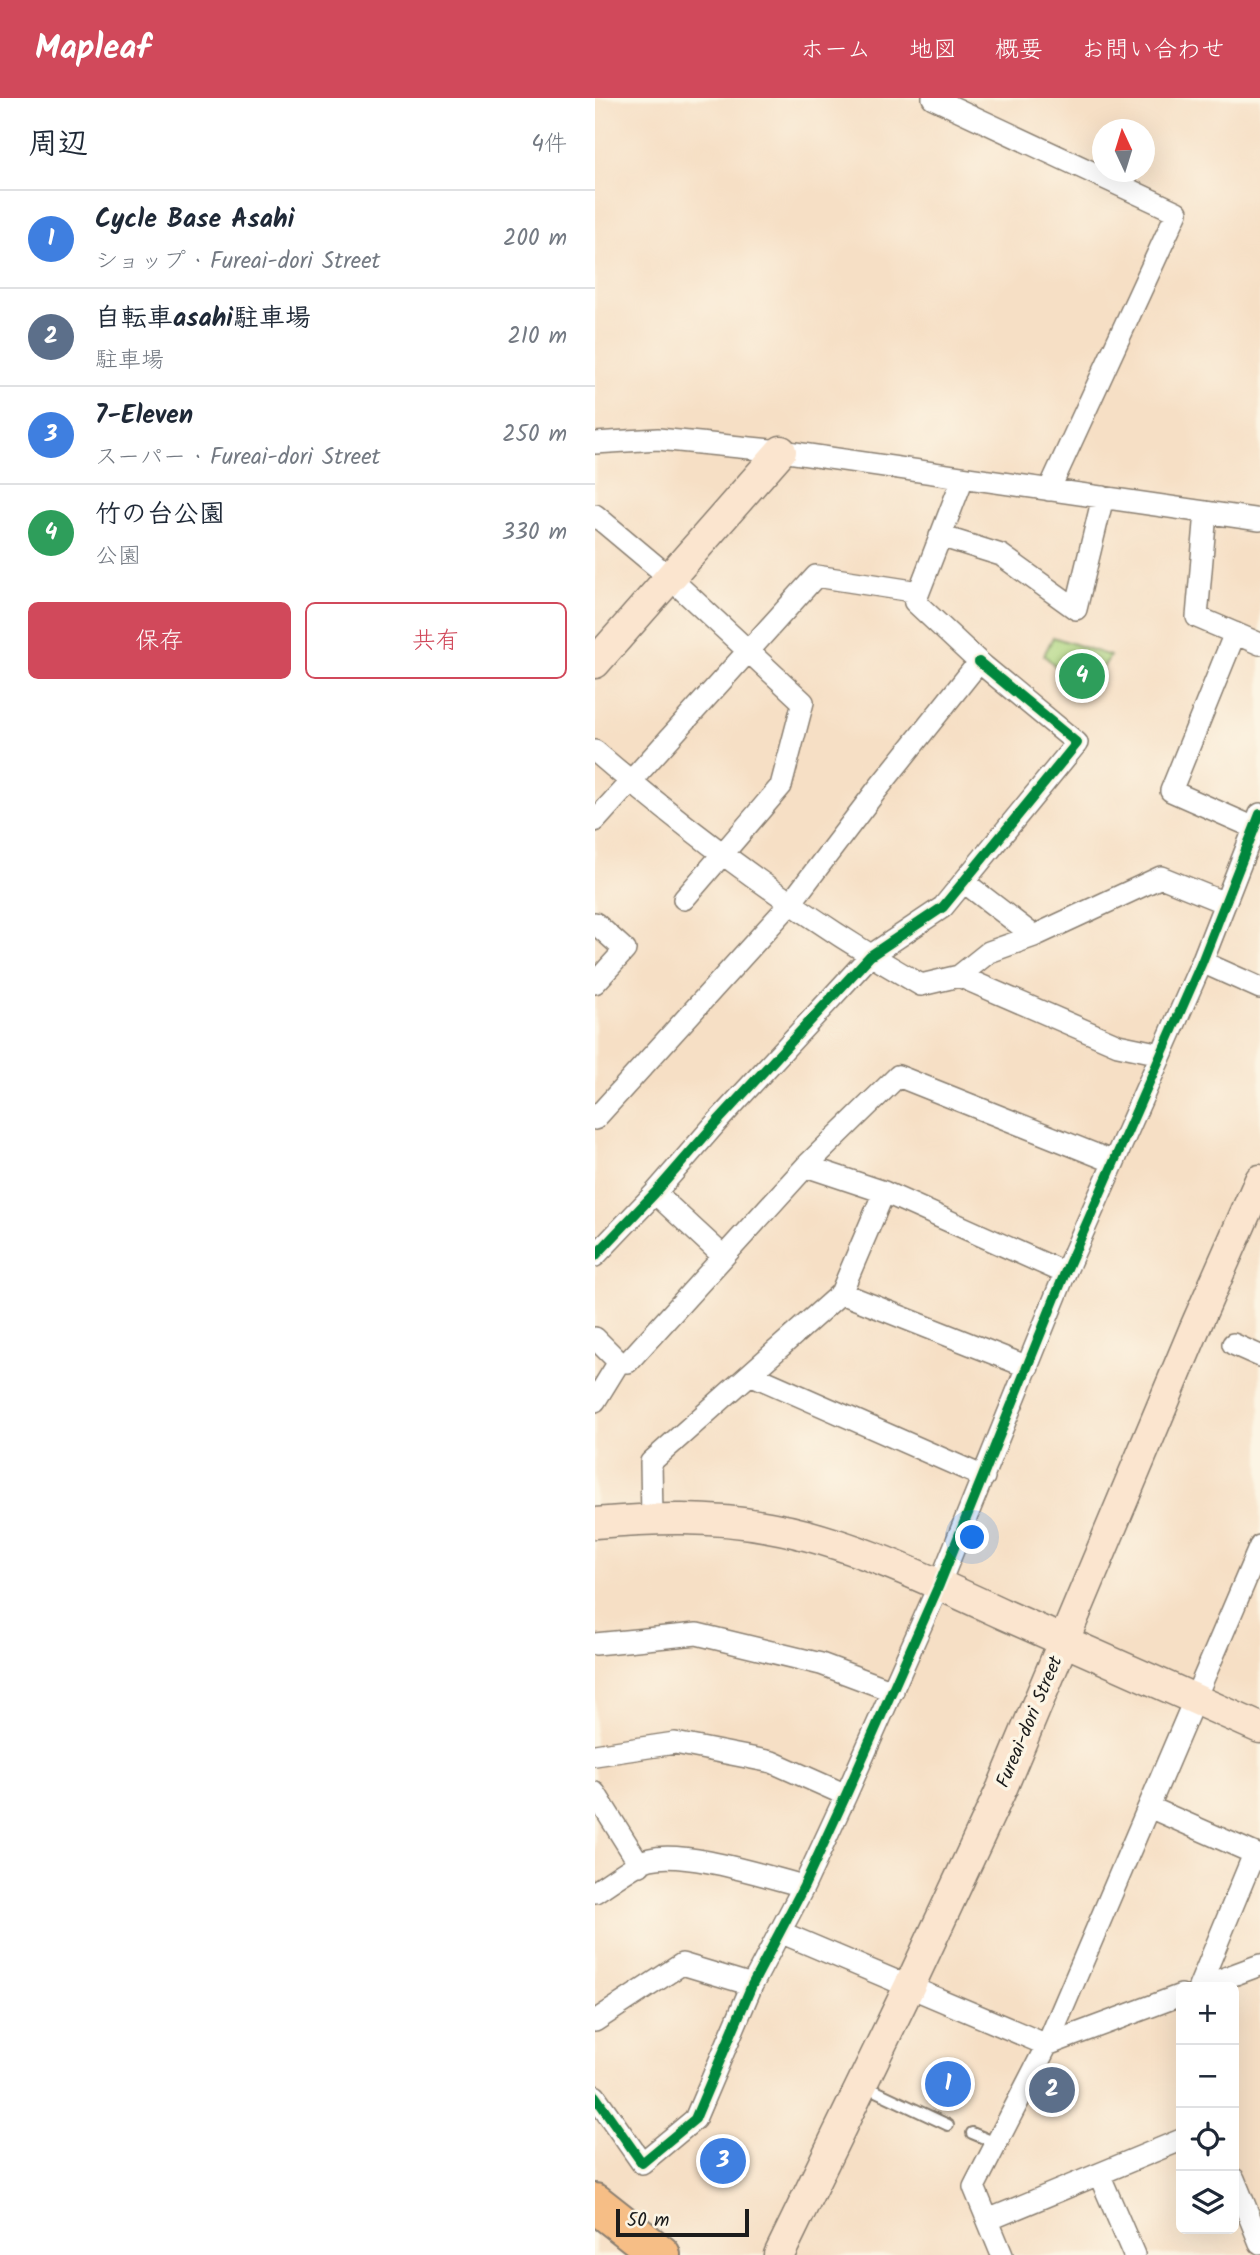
<!DOCTYPE html>
<html lang="ja">
<head>
<meta charset="utf-8">
<style>
  :root { --surface:#fff; --page:#f2f2f3; --text:#1f2937; --muted:#747a83; --line:#e0e1e3; --accent:#d1495b }
  body { margin:0; font-family:Kalam,"Klee One",sans-serif; background:var(--page); color:var(--text) }
  .controls { position:absolute; right:21px; bottom:21px; display:grid; overflow:hidden; border-radius:10px; box-shadow:0 7px 28px #0002 }
  .controls button { width:63px; height:63px; display:grid; place-items:center; padding:0; border:0; border-bottom:2px solid var(--line); background:var(--surface); color:var(--text); font:35px sans-serif }
  .compass { position:absolute; left:497px; top:21px; width:63px; height:63px; border-radius:50%; background:var(--surface); box-shadow:0 7px 28px #0002; rotate:356deg }
  .scale { position:absolute; left:21px; bottom:18px; width:133px; box-sizing:border-box; padding-left:7px; border:4px solid #1c1c1c; border-top:0; font-size:19px; line-height:24px; white-space:nowrap; color:#1c1c1c; -webkit-text-stroke:5px #fcf5e5; paint-order:stroke }
  .you { position:absolute; left:378px; top:1440px; width:24px; height:24px; margin:-18px; border:5px solid #fff; border-radius:50%; background:#1a73e8; box-shadow:0 0 0 10px #1a73e833 }
  .badge { display:grid; place-items:center; width:46px; height:46px; border-radius:50%; background:var(--accent); color:#fff; font-size:23px; font-weight:700 }
  .pin { position:absolute; translate:-50% -50%; border:4px solid #fff; box-shadow:0 2px 7px #0006 }
  .list { margin:0; padding:0; list-style:none }
  h2 { display:flex; justify-content:space-between; align-items:center; height:91px; margin:0; padding:0 28px; font-size:30px }
  h2 small { font-size:23px; font-weight:400; color:var(--muted) }
  .list li { display:grid; grid-template-columns:46px 1fr auto; gap:21px; align-items:center; box-sizing:border-box; height:98px; padding:0 28px; border-top:2px solid var(--line) }
  .list b { display:block; font-size:26px; white-space:nowrap }
  .list p { margin:0; font-size:23px; white-space:nowrap; color:var(--muted) }
  .list em { font-size:23px; font-style:normal; color:var(--muted) }
  .actions { display:flex; gap:14px; padding:21px 28px }
  .actions a { flex:1; padding:16px 0; border:2px solid var(--accent); border-radius:10px; text-align:center; font-size:24px; color:var(--accent) }
  .actions .main { background:var(--accent); color:#fff }
  .icon { flex:none; width:38px; height:38px; fill:none; stroke:currentColor; stroke-width:2; stroke-linecap:round; stroke-linejoin:round }
  .map { position:relative; flex:none; width:665px; height:2157px; overflow:hidden }
  header { display:flex; align-items:center; gap:42px; box-sizing:border-box; height:98px; padding:0 35px; background:var(--accent); color:#fff }
  header strong { font-size:33px }
  nav { display:flex; gap:38px; margin-inline-start:auto; font-size:24px }
  main { display:flex }
  aside { flex:1; background:var(--surface) }
  .map>svg:first-child { display:block }
</style>
</head>
<body>
<header>
<strong>Mapleaf</strong>
<nav><a>ホーム</a><a>地図</a><a>概要</a><a>お問い合わせ</a></nav>
</header>
<main>
<aside>
<h2>周辺<small>4件</small></h2>
<ul class="list">
<li><span class="badge" style="background:#3f7fe0">1</span><div><b>Cycle Base Asahi</b><p>ショップ · Fureai-dori Street</p></div><em>200 m</em></li>
<li><span class="badge" style="background:#5c6f8a">2</span><div><b>自転車asahi駐車場</b><p>駐車場</p></div><em>210 m</em></li>
<li><span class="badge" style="background:#3f7fe0">3</span><div><b>7-Eleven</b><p>スーパー · Fureai-dori Street</p></div><em>250 m</em></li>
<li><span class="badge" style="background:#2e9e5b">4</span><div><b>竹の台公園</b><p>公園</p></div><em>330 m</em></li>
</ul>
<div class="actions"><a class="main">保存</a><a>共有</a></div>
</aside>
<div class="map">
<svg width="665" height="2157" viewBox="0 0 665 2157">
  <rect width="100%" height="100%" fill="#fcf5e5"/>
  <filter id="ink" filterUnits="userSpaceOnUse"><feTurbulence type="fractalNoise" baseFrequency=".0143" numOctaves="2"/><feDisplacementMap in="SourceGraphic" scale="14" xChannelSelector="R" yChannelSelector="G"/><feConvolveMatrix kernelMatrix="1 2 1 2 8 2 1 2 1" color-interpolation-filters="sRGB"/></filter>
  <filter id="wash" filterUnits="userSpaceOnUse"><feTurbulence type="fractalNoise" baseFrequency=".00686" numOctaves="4" result="noise"/><feDisplacementMap in="SourceGraphic" scale="28" xChannelSelector="R" yChannelSelector="G"/><feGaussianBlur stdDeviation="1.57" result="paint"/><feColorMatrix in="noise" values="0 0 0 0 0 0 0 0 0 0 0 0 0 0 0 0 0 1.4 0 .05"/><feComposite in="paint" operator="in"/></filter>
  <g filter="url(#wash)">
    <rect width="100%" height="100%" fill="#f6dfc5"/>
    <path fill="#aed681" stroke="#65794e" stroke-width="2" d="M458,539L515,558L491,598L449,557Z"/>
  </g>
  <g filter="url(#ink)">
    <g fill="none" stroke-linecap="round" stroke-linejoin="round">
      <defs>
        <path id="lane" d="M270,1988L353,2027
          M377,2035L401,2045"/>
        <path id="street" d="M338,0L582,114L454,392
          M0,345L63,341L186,353L665,422
          M611,414L602,519L665,546
          M0,417L74,479L208,604L186,688L89,801
          M345,438L406,457L481,511L508,399
          M640,535L576,693L660,730
          M0,653C101,740 210,821 326,887L364,878L523,947L566,956
          M0,723L221,478L324,494
          M369,784L439,838
          M0,825L30,852L0,885
          M607,864L665,890
          M364,878L394,854L439,838L566,779L630,805
          M0,1021L195,806L281,693L384,564L320,504L368,380
          M211,1068L303,978L519,1064
          M60,1095L128,1158
          M0,1158L60,1095L121,1025L275,858L348,809L482,645L384,564
          M246,1195L433,1269
          M0,1240L24,1264H33L211,1068L289,1094L470,1175
          M638,1246L665,1258
          M155,1276L389,1379
          M0,1303L24,1264
          M57,1420L56,1364L246,1195L289,1094
          M0,1546L102,1536L226,1566L298,1593
          M0,1657L80,1645L177,1664L251,1697
          M0,1695L45,1767
          M554,1709L665,1758
          M0,1794C13,1786 42,1764 55,1761C91,1752 172,1779 209,1788
          M185,1834L452,1947L586,1897
          M604,1889L659,1756
          M606,1889L665,1867
          M0,1923L87,1866L157,1887
          M0,1998L47,2065L100,2021L157,1887L209,1788L251,1697L344,1487L470,1175L607,864L665,716
          M504,2076L539,2157
          M639,2081L665,2145
          M393,2122L586,2042
          M407,2157L379,2089L452,1947L665,1448"/>
        <path id="secondary" d="M0,565L186,353
          M0,1425C59,1420 116,1418 174,1429C251,1442 337,1483 408,1516C493,1554 579,1592 665,1630
          M184,2157L314,1889L407,1690L599,1232L665,1082"/>
        <path id="highway" d="M0,2105L66,2157"/>
      </defs>
      <use href="#lane" stroke="#897e70" stroke-width="14"/>
      <use href="#street" stroke="#897e70" stroke-width="24"/>
      <use href="#secondary" stroke="#897e70" stroke-width="33"/>
      <use href="#highway" stroke="#897e70" stroke-width="42"/>
      <use href="#lane" stroke="#fff" stroke-width="10"/>
      <use href="#street" stroke="#fff" stroke-width="21"/>
      <use href="#secondary" stroke="#fbe5cf" stroke-width="30"/>
      <use href="#highway" stroke="#f6be86" stroke-width="38"/>
      <defs>
        <path id="cycleway" d="M0,1158L60,1095L121,1025L275,858L348,809L482,645L384,564
          M0,1998L47,2065L100,2021L157,1887L209,1788L251,1697L344,1487L470,1175L607,864L665,716"/>
      </defs>
      <use href="#cycleway" stroke="#fcf5e5" stroke-width="15"/>
      <use href="#cycleway" stroke="#00873e" stroke-width="10"/>
    </g>
  </g>
  <g text-anchor="middle" dominant-baseline="central" stroke-width="7" stroke-linejoin="round" paint-order="stroke">
    <g font-size="19" fill="#1c1c1c" stroke="#fcf5e5">
      <text transform="translate(435 1624) rotate(-67)">Fureai-dori Street</text>
    </g>
  </g>
</svg>
<div class="controls">
<button>+</button>
<button>−</button>
<button><svg class="icon" aria-label="locate" viewBox="0 0 24 24"><circle cx="12" cy="12" r="6"/><path d="M12 2v4M12 18v4M2 12h4M18 12h4"/></svg></button>
<button><svg class="icon" aria-label="layers" viewBox="0 0 24 24"><path d="M12 4l9 5-9 5-9-5zM3 14l9 5 9-5"/></svg></button>
</div>
<svg class="compass" viewBox="-18 -18 36 36"><path d="M0-13l5 13h-10z" fill="#e53935"/><path d="M0 13l5-13h-10z" fill="#747a83"/></svg>
<div class="scale">50 m</div>
<div class="you"></div>
<div class="pin badge" style="left:353px;top:1986px;background:#3f7fe0">1</div>
<div class="pin badge" style="left:457px;top:1992px;background:#5c6f8a">2</div>
<div class="pin badge" style="left:128px;top:2063px;background:#3f7fe0">3</div>
<div class="pin badge" style="left:487px;top:578px;background:#2e9e5b">4</div>
</div>
</main>
</body>
</html>
